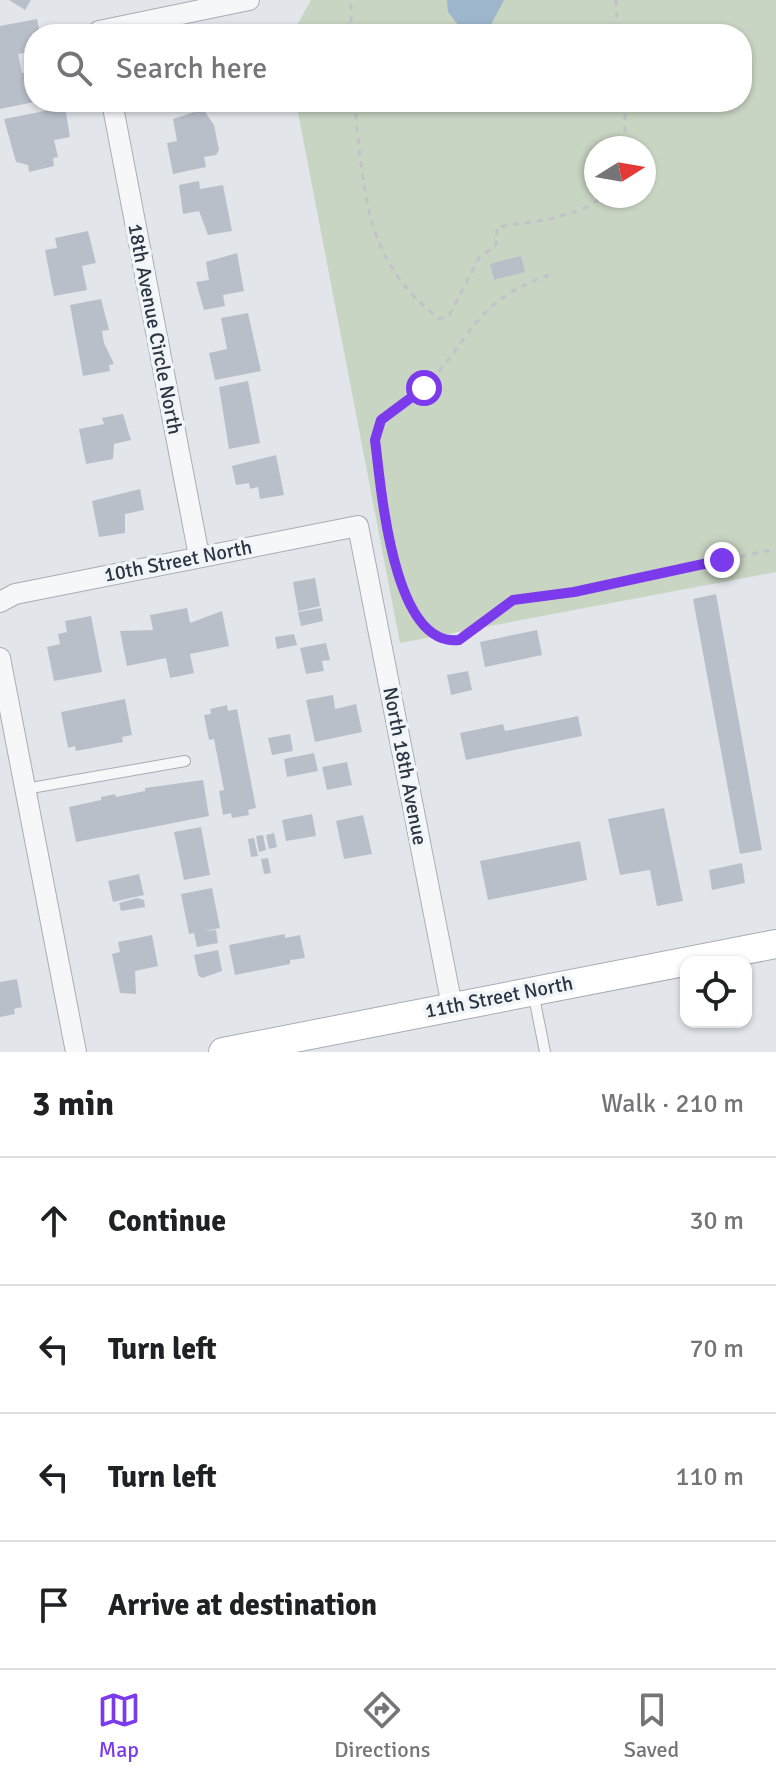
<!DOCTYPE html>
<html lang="en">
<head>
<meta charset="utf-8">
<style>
  :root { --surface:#fff; --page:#f2f2f2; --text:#202124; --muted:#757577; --line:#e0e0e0; --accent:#7c3aed }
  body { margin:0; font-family:Signika,sans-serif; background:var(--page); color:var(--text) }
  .controls { position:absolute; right:24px; bottom:24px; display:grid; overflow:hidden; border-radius:16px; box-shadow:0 2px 6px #0004 }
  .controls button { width:72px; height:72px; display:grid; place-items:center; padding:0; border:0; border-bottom:2px solid var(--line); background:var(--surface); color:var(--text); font:40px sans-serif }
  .compass { position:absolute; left:584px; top:136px; width:72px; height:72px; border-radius:50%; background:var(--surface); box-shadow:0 2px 6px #0004; rotate:79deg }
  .stop { position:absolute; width:24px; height:24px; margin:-18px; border:6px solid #7c3aed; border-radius:50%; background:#fff }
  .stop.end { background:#7c3aed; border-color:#fff; box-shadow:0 2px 8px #0008 }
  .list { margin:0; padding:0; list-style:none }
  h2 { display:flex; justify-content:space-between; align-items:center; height:104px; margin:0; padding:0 32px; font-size:34px }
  h2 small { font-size:26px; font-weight:400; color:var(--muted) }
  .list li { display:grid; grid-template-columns:52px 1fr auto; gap:24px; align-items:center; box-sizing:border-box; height:128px; padding:0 32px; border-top:2px solid var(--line) }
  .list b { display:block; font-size:30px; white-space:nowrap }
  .list em { font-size:26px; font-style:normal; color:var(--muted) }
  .icon { flex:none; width:44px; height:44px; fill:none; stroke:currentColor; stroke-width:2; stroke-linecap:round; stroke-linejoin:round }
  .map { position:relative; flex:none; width:776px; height:1052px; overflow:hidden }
  .search { position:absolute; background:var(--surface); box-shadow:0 2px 6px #0004; left:24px; right:24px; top:24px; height:88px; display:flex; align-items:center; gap:20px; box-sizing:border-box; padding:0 28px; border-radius:32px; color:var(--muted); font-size:30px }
  .sheet { height:616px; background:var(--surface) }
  nav { display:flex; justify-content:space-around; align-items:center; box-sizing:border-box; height:112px; border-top:2px solid var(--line); background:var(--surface); font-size:22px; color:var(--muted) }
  nav a { display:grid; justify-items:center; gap:4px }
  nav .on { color:var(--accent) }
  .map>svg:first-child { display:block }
</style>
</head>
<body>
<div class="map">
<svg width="776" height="1052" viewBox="0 0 776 1052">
  <rect width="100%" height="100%" fill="#e2e6eb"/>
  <path fill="#c9d5c3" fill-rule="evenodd" d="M311,0H776V572L400,643L296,102H742V34H292ZM596,148H644V196H596Z"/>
  <path fill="#9db6cb" d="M504,0L486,34H465L448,12L447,0Z"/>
  <path fill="#b9bfc8" d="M9,0H31L25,10Z
    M37,19L40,34H34V51L18,54L22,73L34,71V102L0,109V26Z
    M65,107L70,137L54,140L58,157L53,158L54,166L29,172L28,165L16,162L4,119Z
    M203,109L214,125L219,150L216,155L204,157L206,167L173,174L167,143L177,141L173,119Z
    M199,181L200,189L223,185L232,231L208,235L199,211L183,214L179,185Z
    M88,231L96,263L82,266L87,290L54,296L45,250L57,248L55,238Z
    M237,253L244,291L223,295L225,306L204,310L196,282L209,280L206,262Z
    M521,256L525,272L494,280L490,264Z
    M101,299L109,330L102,331L104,343L114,364L109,365L110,371L83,376L70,305Z
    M248,313L261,371L215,380L209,353L227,349L221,318Z
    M248,381L260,443L229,449L219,387Z
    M123,414L131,440L114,444L113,459L86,464L79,429L104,424L102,418Z
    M276,455L284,495L260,499L258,487L250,489L249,483L236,485L232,466Z
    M140,489L144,510L125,514V533L99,537L92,501Z
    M315,578L320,606L298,611L293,582Z
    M716,594L762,850L740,854L693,599Z
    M187,608L190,623L222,611L229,646L190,654L194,673L170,678L166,658L127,666L120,631L153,630L150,615Z
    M321,608L323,621L301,626L298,612Z
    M91,616L102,672L54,681L47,647L60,644L58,634L67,632L65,621Z
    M537,630L542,655L485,667L480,642Z
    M294,634L297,645L277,649L275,637Z
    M326,643L330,660L322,661L324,671L306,674L300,648Z
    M468,671L472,690L451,695L447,675Z
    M333,695L335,709L356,704L362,732L315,742L306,700Z
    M125,699L132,735L122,737L123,742L76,751L75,746L68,748L61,712Z
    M227,705L228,711L237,709L256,808L248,810L249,815L232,818L231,813L223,815L219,791L224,790L214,739L209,740L204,715L211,714L210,709Z
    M578,716L582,736L466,760L460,733L503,724L505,731Z
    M290,734L293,751L272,755L268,738Z
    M314,753L318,771L287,777L284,759Z
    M347,762L352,785L327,790L322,767Z
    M203,780L209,816L76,842L69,807L101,800V797L115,794L116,797L145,791V788Z
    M664,808L683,901L657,906L650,870L620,875L608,819Z
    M312,814L316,836L286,841L282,820Z
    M363,815L372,854L344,859L336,821Z
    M201,827L210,875L184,880L174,832Z
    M274,833L277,847L269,849L266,835Z
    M263,835L266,850L259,852L256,836Z
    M254,838L258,856L251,857L248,839Z
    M580,841L587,880L488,900L480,861Z
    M268,858L271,873L264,874L261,859Z
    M742,863L745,883L712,890L709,870Z
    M139,874L144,895L113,902L108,881Z
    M212,888L220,928L204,931L216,930L218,943L197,947L194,933L189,934L181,894Z
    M137,898L144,900L145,907L121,911L119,903Z
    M285,934V938L300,935L305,958L290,960V964L235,975L229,945Z
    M152,935L158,966L135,971L136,994L120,993L112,954L120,952L118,942Z
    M218,950L222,971L202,978L198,975L194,955Z
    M17,979L22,1007L14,1009L15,1014L0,1017V982Z"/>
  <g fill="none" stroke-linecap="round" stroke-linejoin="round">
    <defs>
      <path id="lane" d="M25,789L185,761
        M533,992L545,1052"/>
      <path id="street" d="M99,34V31L249,0
        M112,102L199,556
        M0,602L15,594L358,526L452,1006
        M0,658L76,1052"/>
      <path id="secondary" d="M223,1052L776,944"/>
    </defs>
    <use href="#lane" stroke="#a7adb5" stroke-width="12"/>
    <use href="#street" stroke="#a7adb5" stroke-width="22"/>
    <use href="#secondary" stroke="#a7adb5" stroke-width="30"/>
    <path stroke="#c0c4ca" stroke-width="3" stroke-dasharray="6 6" stroke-linecap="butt" d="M616,0L617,34
      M351,34V0
      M354,102C365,189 362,261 440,319L450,314L479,258L496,245L497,227L551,219L581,210L606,196
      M625,102V148
      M549,275C471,302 473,339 422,390C409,403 390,410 377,424L375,440C381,484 392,649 459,640L513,600L574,592L776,549"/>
    <use href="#lane" stroke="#f5f7f9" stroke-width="10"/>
    <use href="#street" stroke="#f5f7f9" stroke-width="20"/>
    <use href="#secondary" stroke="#fff" stroke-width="28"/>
  </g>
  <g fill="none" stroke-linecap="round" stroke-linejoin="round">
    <path stroke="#7c3aed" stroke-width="10" d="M424,388L381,420L375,440C381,485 392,648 459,640L513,600L574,592L722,560"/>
  </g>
  <g text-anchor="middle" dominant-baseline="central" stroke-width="7" stroke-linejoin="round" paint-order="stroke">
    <g font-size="20" fill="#2a3443" stroke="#f2f5f8">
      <text transform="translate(155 329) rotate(79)">18th Avenue Circle North</text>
      <text transform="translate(178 561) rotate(-11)">10th Street North</text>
      <text transform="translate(405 766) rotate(79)">North 18th Avenue</text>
      <text transform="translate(499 997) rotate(-11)">11th Street North</text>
    </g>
  </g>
</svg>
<div class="controls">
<button><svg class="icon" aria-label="locate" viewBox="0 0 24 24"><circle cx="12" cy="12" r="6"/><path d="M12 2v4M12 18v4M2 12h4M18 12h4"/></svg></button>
</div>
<svg class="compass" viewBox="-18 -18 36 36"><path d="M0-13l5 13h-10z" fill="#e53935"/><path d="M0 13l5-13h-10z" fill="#757577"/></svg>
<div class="stop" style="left:424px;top:388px"></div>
<div class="stop end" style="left:722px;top:560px"></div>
<div class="search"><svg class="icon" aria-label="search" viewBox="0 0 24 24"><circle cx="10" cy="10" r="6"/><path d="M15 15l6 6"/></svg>Search here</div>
</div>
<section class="sheet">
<h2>3 min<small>Walk · 210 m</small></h2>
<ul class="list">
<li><svg class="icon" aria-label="ahead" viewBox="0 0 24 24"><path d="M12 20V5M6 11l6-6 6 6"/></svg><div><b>Continue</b></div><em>30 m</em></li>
<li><svg class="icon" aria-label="left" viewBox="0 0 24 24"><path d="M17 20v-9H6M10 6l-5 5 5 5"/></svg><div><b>Turn left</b></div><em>70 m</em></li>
<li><svg class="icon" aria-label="left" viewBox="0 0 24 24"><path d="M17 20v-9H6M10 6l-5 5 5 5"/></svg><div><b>Turn left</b></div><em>110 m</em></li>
<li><svg class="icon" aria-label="arrive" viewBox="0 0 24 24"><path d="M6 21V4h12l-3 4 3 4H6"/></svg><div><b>Arrive at destination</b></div></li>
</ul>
</section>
<nav>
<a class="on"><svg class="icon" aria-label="map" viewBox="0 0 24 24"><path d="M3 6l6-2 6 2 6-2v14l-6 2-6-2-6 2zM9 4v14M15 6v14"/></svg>Map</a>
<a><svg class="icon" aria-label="directions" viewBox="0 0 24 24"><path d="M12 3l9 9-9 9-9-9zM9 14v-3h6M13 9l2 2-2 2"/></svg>Directions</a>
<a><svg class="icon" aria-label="saved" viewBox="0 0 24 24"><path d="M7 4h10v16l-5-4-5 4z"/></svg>Saved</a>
</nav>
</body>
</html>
